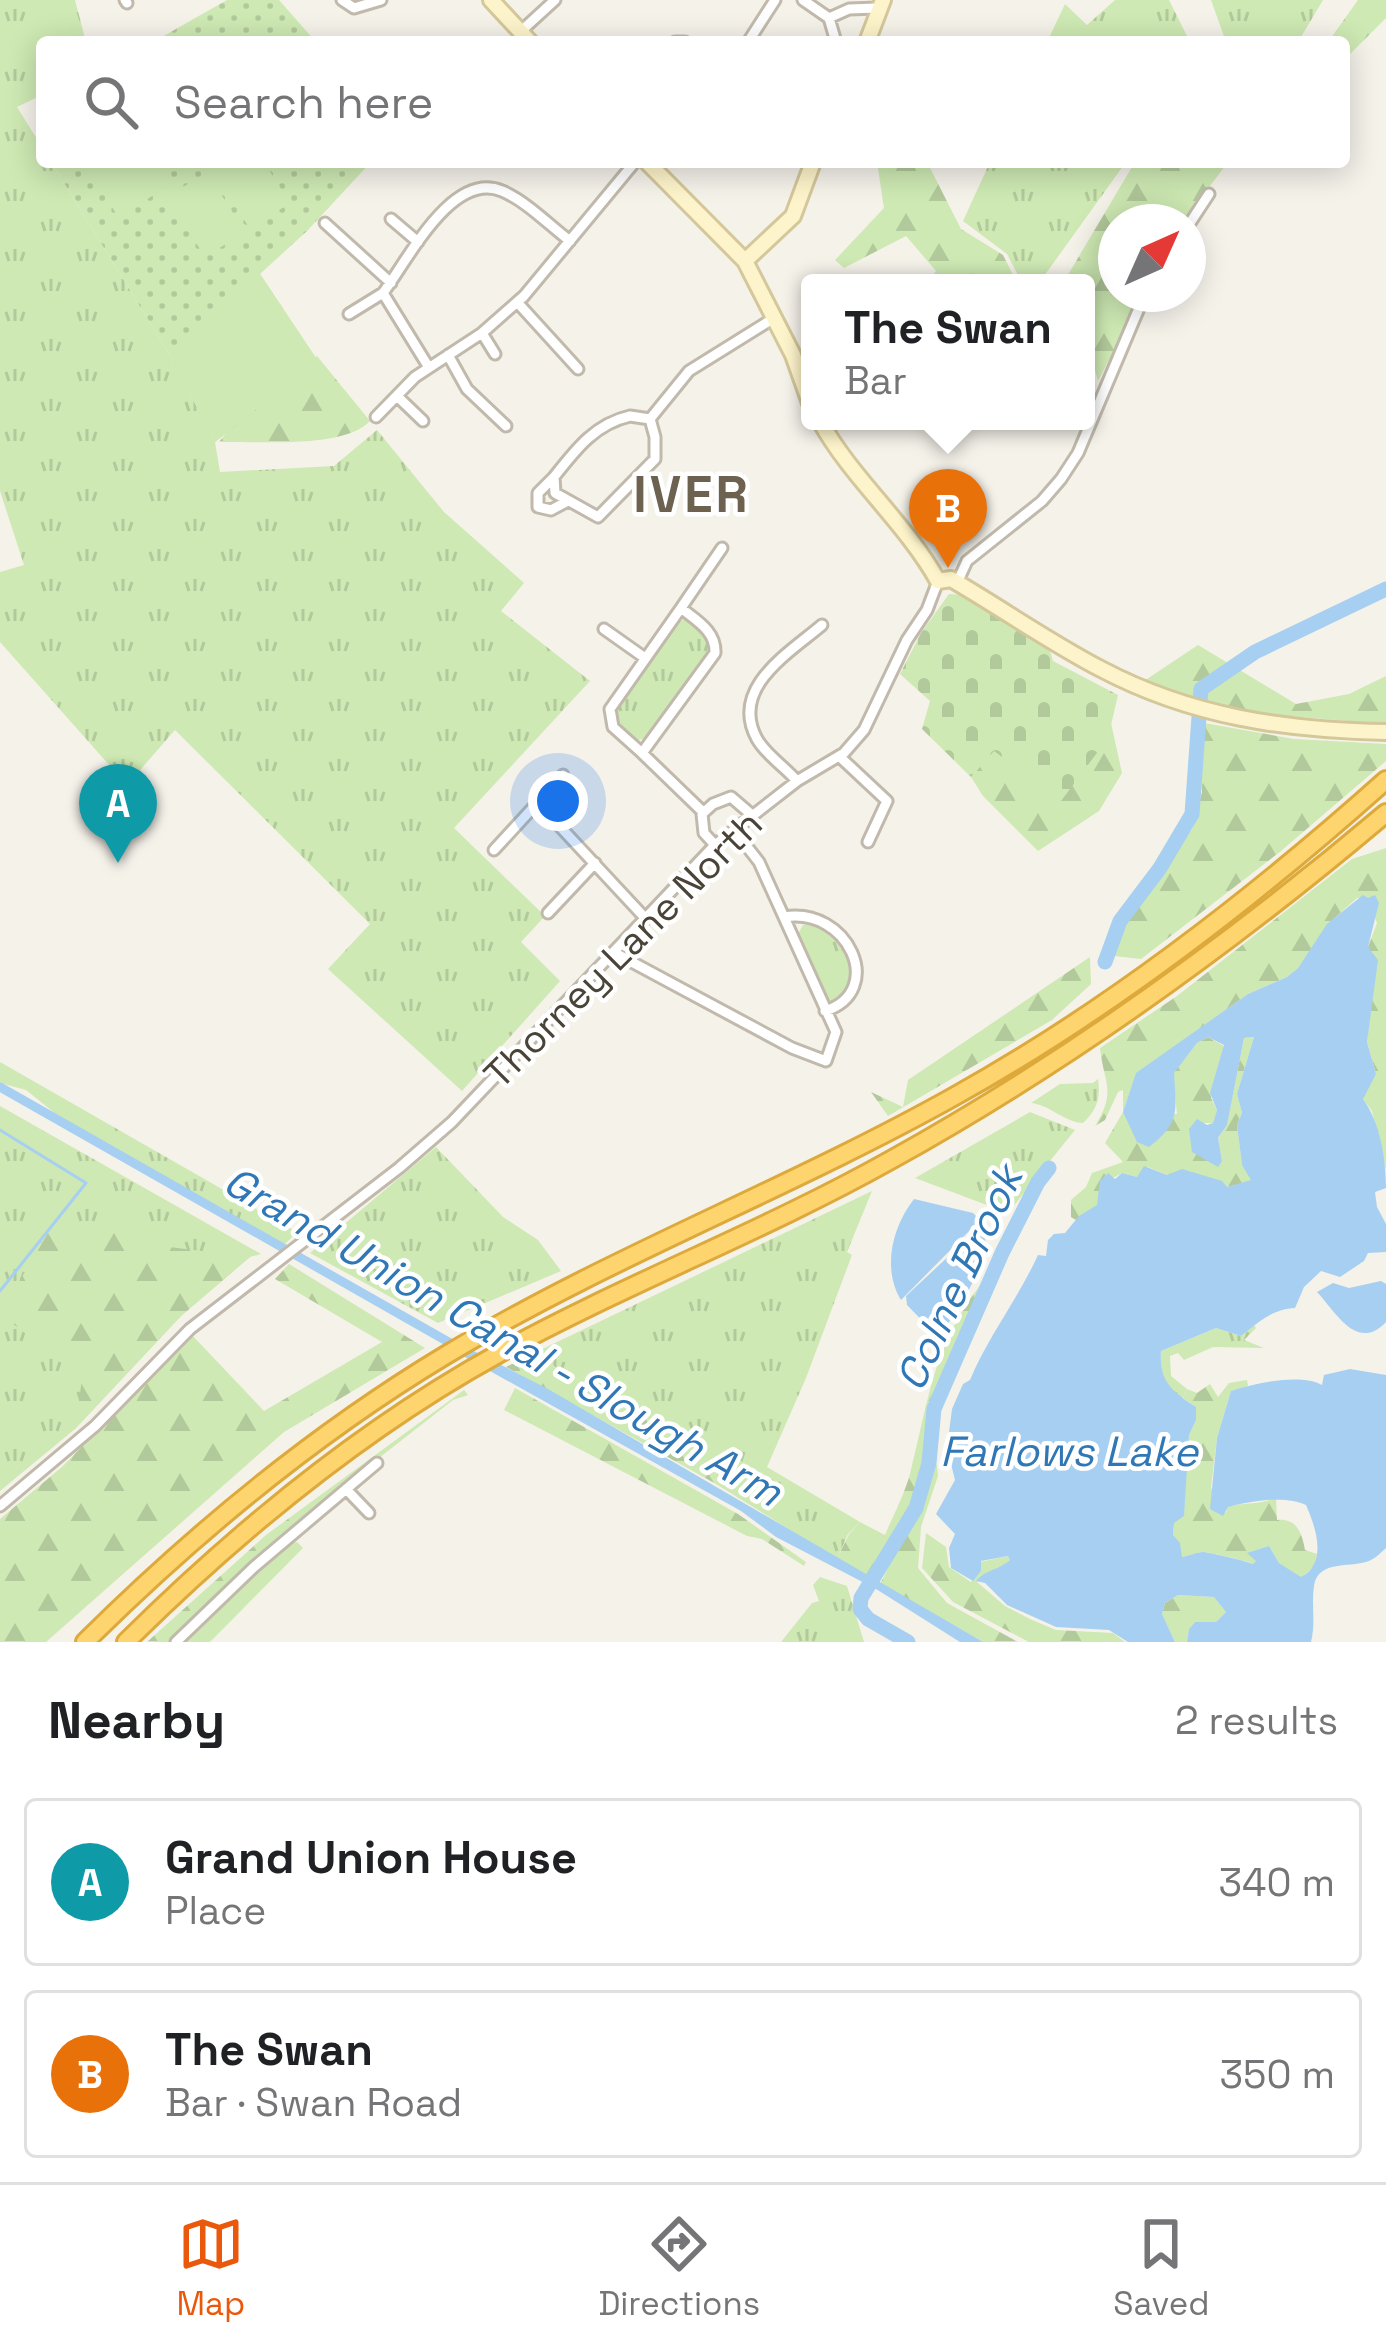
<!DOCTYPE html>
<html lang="en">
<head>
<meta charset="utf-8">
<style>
  :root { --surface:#fff; --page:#f6f6f6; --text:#202124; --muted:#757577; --line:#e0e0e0; --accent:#ea580c }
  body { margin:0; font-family:"Space Grotesk",sans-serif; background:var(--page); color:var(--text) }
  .compass { position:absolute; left:1098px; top:204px; width:108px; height:108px; border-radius:50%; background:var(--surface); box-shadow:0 6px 30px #0003; rotate:45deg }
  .you { position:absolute; left:558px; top:801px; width:42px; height:42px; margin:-30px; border:9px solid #fff; border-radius:50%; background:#1a73e8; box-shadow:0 0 0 18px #1a73e833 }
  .badge { display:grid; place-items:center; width:78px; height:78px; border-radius:50%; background:var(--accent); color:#fff; font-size:39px; font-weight:700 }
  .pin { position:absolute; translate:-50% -99px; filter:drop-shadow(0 3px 6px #0008) }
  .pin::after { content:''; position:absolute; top:63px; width:42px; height:36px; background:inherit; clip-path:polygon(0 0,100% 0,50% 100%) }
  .popup { position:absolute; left:801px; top:274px; width:294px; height:156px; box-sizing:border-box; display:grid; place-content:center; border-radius:12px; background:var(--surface); filter:drop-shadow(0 3px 9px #0005); font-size:39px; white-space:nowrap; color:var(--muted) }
  .popup b { font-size:45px; color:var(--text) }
  .popup::after { content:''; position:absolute; left:50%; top:100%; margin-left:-24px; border:24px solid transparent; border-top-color:var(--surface) }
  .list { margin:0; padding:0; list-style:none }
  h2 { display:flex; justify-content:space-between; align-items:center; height:156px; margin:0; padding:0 48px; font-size:51px }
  h2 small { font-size:39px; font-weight:400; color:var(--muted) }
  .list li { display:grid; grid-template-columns:78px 1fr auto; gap:36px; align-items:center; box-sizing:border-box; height:168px; margin:0 24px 24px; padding:0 24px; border:3px solid var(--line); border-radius:12px }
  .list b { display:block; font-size:45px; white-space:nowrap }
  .list p { margin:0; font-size:39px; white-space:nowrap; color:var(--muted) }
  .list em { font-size:39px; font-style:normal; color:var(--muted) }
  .icon { flex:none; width:66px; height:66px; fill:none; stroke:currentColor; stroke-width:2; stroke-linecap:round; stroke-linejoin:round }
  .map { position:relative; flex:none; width:1386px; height:1642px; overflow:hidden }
  .search { position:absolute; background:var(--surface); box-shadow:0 6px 30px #0003; left:36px; right:36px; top:36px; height:132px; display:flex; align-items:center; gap:30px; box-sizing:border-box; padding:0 42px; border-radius:12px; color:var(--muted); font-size:45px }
  .sheet { height:540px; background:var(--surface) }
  nav { display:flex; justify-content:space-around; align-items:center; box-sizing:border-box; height:168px; border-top:3px solid var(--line); background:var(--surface); font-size:33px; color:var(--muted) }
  nav a { display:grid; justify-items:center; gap:6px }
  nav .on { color:var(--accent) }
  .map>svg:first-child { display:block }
</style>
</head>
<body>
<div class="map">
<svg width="1386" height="1642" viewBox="0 0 1386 1642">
  <defs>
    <pattern id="grass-tufts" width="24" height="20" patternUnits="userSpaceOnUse" patternTransform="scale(3)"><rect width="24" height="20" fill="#cee9b3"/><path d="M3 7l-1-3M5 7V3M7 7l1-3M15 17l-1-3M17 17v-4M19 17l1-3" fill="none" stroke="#b2c99b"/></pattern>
    <pattern id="forest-firs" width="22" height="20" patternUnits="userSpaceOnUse" patternTransform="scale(3)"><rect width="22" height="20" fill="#cee9b3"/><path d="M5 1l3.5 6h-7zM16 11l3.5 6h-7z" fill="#b2c99b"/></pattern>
    <pattern id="cemetery-stones" width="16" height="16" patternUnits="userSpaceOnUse" patternTransform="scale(3)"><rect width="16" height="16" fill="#cee9b3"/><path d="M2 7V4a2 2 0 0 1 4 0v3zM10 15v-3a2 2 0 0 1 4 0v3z" fill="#b2c99b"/></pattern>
    <pattern id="park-dots" width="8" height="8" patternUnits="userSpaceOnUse" patternTransform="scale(3)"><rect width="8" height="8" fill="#cee9b3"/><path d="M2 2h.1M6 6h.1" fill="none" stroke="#b2c99b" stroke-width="1.8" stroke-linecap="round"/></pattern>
  </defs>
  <rect width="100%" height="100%" fill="#f5f2ea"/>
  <path fill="url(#grass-tufts)" d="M0,0H75L86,42H42V95L17,107L42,147V162H51L170,355L215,442L220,472L334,466L377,430L444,512L524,583L501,611L590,681L454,828L545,916L521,942L560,981L462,1091L328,969L370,924L175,730L127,785L0,642V572L24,565L0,491Z
    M1115,0H1169L1190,42H1047L1065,4L1087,25Z
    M1211,0H1323L1298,42H1226Z
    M990,162H1126L1039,283H1022L1007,254L963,221Z
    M684,619L712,640L710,653L648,738L633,741L613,721L612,711L674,625Z
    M814,923L844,941L852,968L845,997L833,1004L824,998L798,934L803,925Z
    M0,1062L297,1232L283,1246L57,1115L26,1090L0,1083Z
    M1098,1079C1101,1097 1097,1110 1083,1123C1064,1122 1050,1105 1031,1103L1060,1084L1093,1083Z
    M0,1106L261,1254L250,1257L182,1315L75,1429L0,1491Z
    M1030,1112L1075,1130L1008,1213L915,1178Z
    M436,1147L503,1217L538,1240L561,1271L438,1323L310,1253Z
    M872,1191L847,1252L852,1255L806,1378L767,1467L860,1522L848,1534L837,1559L716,1484L713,1462L707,1452L532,1354Z
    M1254,1325L1256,1328L1244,1340L1264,1348L1213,1347L1184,1360L1178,1353L1170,1356L1171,1376L1187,1389L1183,1398C1163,1389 1160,1371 1161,1351L1216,1328L1241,1336Z
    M297,1542L303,1548L210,1642H183L287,1544Z
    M820,1577L847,1586L864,1642H781L812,1603L819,1601L813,1585Z"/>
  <path fill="url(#forest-firs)" d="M1358,0H1386V18L1344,60V42H1328Z
    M877,162H927L961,229L1003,255L1017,283H927L936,271L906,236L844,268L835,260L884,208Z
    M1135,162H1228L1183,222H1116V294H1144L1098,381L1086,336V283H1056L1069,273Z
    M317,356L370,421C344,449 258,441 219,442L249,405Z
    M1198,645L1296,704L1349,694L1386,676V724L1228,711L1144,681Z
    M1111,723L1122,773L1099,811L1038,851L983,796L971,777L994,750L1108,738Z
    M1204,723L1294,739L1386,744V761L1281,851L1141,959L1114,956L1116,936L1192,829L1202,792L1199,746Z
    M1386,848V1170L1372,1111L1363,1099V1092L1376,1074L1367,1042L1374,966L1368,947L1377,923L1368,899L1357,898L1328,924L1298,968L1287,977L1248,994L1136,1074L1123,1112L1177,1114L1173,1073L1197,1043L1208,1037L1224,1046L1211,1098L1217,1110L1213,1123H1202L1222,1161L1218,1139L1227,1124L1244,1038L1254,1037L1237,1094L1242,1113L1237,1125L1242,1165L1253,1178L1251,1181L1227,1187L1202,1176L1167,1175L1148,1167L1137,1177L1122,1173L1100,1185L1098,1205L1076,1220L1071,1217V1200L1086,1187L1092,1173L1123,1162L1105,1143L1123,1112V1090L1118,1092L1105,1120L1095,1126C1117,1090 1104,1085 1100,1048L1177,996L1352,859Z
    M1090,957L1091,984L1052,1020L888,1116L871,1092L903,1107L908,1080Z
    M51,1226L105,1227L153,1245L250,1257L181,1316L75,1429L82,1379L1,1314Z
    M289,1264L425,1348L284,1432L46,1642H0V1519L63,1466L191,1334L264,1411L382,1342L275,1279Z
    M981,1284L933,1409L928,1464L915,1507L867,1577L837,1559L849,1534L860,1522L885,1535C893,1516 904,1495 910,1474C929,1400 932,1348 981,1284Z
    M532,1354L707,1452L713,1461L716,1484L506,1367Z
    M1247,1380L1248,1386L1231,1391L1217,1438L1211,1488L1226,1513L1227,1507C1243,1502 1259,1505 1276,1498L1277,1520C1297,1518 1302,1533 1305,1550L1317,1554L1315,1565L1301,1578L1279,1563L1269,1546L1248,1553L1257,1561L1253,1564C1249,1561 1208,1552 1203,1552C1196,1552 1189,1556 1182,1557L1173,1535L1174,1523L1189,1435L1196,1420V1407L1183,1398L1187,1389L1197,1393L1210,1384L1218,1397L1229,1383Z
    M515,1388L738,1514L806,1562L804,1566L762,1539L747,1536L504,1410Z
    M464,1390L468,1395L453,1400L333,1494L174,1642H147L266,1535Z
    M932,1463L937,1465L938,1476L921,1527L918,1568L947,1603L1018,1642H983L880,1584L917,1512Z
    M926,1533L946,1547L949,1567L971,1582L981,1571L980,1562L1008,1556L1010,1560C999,1570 986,1569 977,1582L1005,1606L1030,1619L1056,1630L1113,1633L1125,1642H1029L953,1602L922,1568Z
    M1178,1595L1214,1597L1226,1612L1216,1622H1195L1189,1629L1187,1642H1175L1162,1614L1165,1603Z"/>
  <path fill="url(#cemetery-stones)" d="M949,594L964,595L1050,651L1053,661L1118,695L1108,738L1061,801L994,751L971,777L922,729L930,701L900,674L921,633Z"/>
  <path fill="url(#park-dots)" d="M227,0H279L316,42H153Z
    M51,162H371L307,231L260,274L318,361L215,442L170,355Z"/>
  <path fill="#cee9b3" d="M85,162H163L175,182L118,217Z
    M223,162H264L290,203L250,229L212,169Z
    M207,172L245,232L205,257L167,197Z
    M260,274L318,361L215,442L170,355Z"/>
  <path fill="#a7cff1" d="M1363,895L1368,898L1375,895L1379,903L1368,947L1378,960L1367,1042L1376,1074L1363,1099C1380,1122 1386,1159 1386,1188L1375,1192L1377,1207L1386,1224V1252L1368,1253L1364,1261L1340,1277L1321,1271L1304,1287L1295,1308C1273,1309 1260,1321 1241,1336L1216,1328L1161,1351C1159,1382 1172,1391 1196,1407V1420L1189,1435L1184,1516L1174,1523L1173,1535L1180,1543L1182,1557C1189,1556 1196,1552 1203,1552C1208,1552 1250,1562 1253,1564L1256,1561L1247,1553L1269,1546L1279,1563L1301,1577C1328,1563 1316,1528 1306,1505C1287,1495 1249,1501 1228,1507L1223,1516L1210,1509L1217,1438L1231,1391C1254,1383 1302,1373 1322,1385L1324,1375L1350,1369L1386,1375V1548C1381,1552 1377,1557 1371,1560C1354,1569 1318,1558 1314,1586C1311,1604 1316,1622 1311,1642H1187L1189,1629L1195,1622H1216L1226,1612L1214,1597L1178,1595L1165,1603L1162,1614L1175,1642H1128L1109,1630L1056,1627L1007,1605L985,1583L976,1581C986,1569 999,1570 1010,1560L1008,1556L981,1561V1571L973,1581L951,1568L949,1548L955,1534L936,1514L955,1480L947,1448L952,1409L963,1384L970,1380C989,1335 1018,1299 1038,1255L1046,1256L1048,1240L1054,1234L1065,1233L1079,1216L1097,1205L1100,1181L1108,1173L1115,1179L1122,1173L1137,1177L1144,1166L1167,1175L1182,1169L1222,1181L1227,1187L1251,1180L1242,1165L1237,1125L1242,1113L1237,1094L1254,1037L1244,1038L1227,1125L1218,1138L1222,1161L1218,1167L1192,1152L1189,1129L1197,1119L1207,1125L1213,1123L1217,1110L1210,1093L1224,1045L1208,1037L1197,1043L1174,1073C1176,1110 1181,1123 1149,1147L1137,1142L1123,1112L1136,1073L1248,994L1287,977L1298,968L1327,924Z
    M914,1199L973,1213L980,1220L901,1300C882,1269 892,1227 914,1199Z
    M983,1224C995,1260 957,1308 939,1338L907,1305L906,1296Z
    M1381,1281L1386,1284V1322C1357,1353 1335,1311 1317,1292L1333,1283L1349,1288Z
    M464,1346L548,1389L983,1642H960L876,1589L776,1537L741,1511L454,1351Z"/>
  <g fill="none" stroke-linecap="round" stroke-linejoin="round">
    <path stroke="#a7cff1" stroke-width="3" d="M0,1130L86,1183L0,1291"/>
    <path stroke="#a7cff1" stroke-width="9" d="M0,1087L459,1348"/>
    <path stroke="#a7cff1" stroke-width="15" d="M1105,962L1120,921L1160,868L1192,814L1201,689L1255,652L1386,589
      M908,1642L868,1619L860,1609L861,1598L916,1508L929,1463L934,1409L1002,1253L1038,1182L1049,1168"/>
    <defs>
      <path id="street" d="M125,0L127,3
        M342,0L354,8L381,0
        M803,0L829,18L849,9L877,8
        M829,18L836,42
        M520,32L555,0
        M675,42H685
        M748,42L775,0
        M391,219L418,242
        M325,223L391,283
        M1188,226L1209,194
        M517,302L578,369
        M349,314L383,293
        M482,333L495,354
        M448,355L467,389L506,426
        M428,366L383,293C408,260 452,170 502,191C526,201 549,225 570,241
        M397,396L423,421
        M630,416L650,419L655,437V459L598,517L555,493L554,477C576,449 595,424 630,416Z
        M376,417L415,377L482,333L524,296L635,162
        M650,419L689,371L774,318
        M554,477L538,493V507L551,510L566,502
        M957,583L967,561L1042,501L1061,479L1078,453L1145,294
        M681,608C697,621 716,631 715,653L642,753L613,727L610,709Z
        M681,608L722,548
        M604,629L645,658
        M642,753L703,812
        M840,757L887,801L868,842
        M797,781C785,767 766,755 757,739C729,688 789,653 822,625
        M539,804L646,919
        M715,845L704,833L702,814L713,804L731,797L752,815
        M494,850L563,775
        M548,913L595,863
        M784,917C848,906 887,991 825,1011
        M615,953L792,1048L826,1061L836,1032L759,862L734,830
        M346,1489L369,1513
        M0,1506L95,1426L190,1329L399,1168L452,1122L715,845L797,781L844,753L864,730L907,640L927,610L938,581
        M176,1642L254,1567L377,1463"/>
      <path id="secondary" d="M491,0L530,42
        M867,42L883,0
        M647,162L745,261L793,355L810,403
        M745,261L793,216L813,162
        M820,421C852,479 905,522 938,581L951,579C1001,608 1049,642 1101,669C1192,717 1285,730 1386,732"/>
      <path id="highway" d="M85,1642C195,1533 313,1435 446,1355C609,1257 789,1189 955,1096C1110,1010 1254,898 1386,780
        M126,1642C236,1533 362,1429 498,1354C625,1284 762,1232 889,1161C1068,1062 1230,945 1386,813"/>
    </defs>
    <use href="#street" stroke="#c1baac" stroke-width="15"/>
    <use href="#secondary" stroke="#d4c79a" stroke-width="20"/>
    <use href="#highway" stroke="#dda93b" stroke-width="22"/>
    <use href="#street" stroke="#fff" stroke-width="9"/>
    <use href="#secondary" stroke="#fef4cb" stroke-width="14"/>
    <use href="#highway" stroke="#fdd46d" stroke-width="16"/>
  </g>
  <g text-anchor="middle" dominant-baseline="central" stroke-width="9" stroke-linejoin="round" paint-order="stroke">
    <g font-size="39" fill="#494338" stroke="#fff">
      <text transform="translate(623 949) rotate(-45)">Thorney Lane North</text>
    </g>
    <g font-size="42" font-style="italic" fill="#3077b6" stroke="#fff">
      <text transform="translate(959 1278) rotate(-65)">Colne Brook</text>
      <text transform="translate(503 1336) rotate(30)">Grand Union Canal - Slough Arm</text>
      <text x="1069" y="1451">Farlows Lake</text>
    </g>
    <g font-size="51" font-weight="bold" letter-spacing="3" fill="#6c624f" stroke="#fff">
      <text x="692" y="494">IVER</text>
    </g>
  </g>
</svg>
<svg class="compass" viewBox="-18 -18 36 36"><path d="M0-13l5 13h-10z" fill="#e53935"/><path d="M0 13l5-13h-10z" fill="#757577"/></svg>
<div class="you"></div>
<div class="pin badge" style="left:118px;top:863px;background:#0f9aa8">A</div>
<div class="pin badge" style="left:948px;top:568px;background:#e8710a">B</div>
<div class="popup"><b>The Swan</b>Bar</div>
<div class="search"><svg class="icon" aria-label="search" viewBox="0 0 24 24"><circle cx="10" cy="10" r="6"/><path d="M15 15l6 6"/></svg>Search here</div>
</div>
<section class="sheet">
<h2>Nearby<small>2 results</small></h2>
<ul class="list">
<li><span class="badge" style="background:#0f9aa8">A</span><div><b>Grand Union House</b><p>Place</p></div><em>340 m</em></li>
<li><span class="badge" style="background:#e8710a">B</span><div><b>The Swan</b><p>Bar · Swan Road</p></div><em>350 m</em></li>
</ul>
</section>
<nav>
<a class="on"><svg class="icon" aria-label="map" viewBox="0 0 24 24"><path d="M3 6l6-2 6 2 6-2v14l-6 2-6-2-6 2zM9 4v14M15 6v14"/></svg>Map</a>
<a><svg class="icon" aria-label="directions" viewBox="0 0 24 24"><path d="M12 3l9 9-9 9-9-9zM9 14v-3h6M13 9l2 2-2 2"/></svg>Directions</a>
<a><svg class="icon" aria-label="saved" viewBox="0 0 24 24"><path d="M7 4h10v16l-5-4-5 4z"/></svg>Saved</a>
</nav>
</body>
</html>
